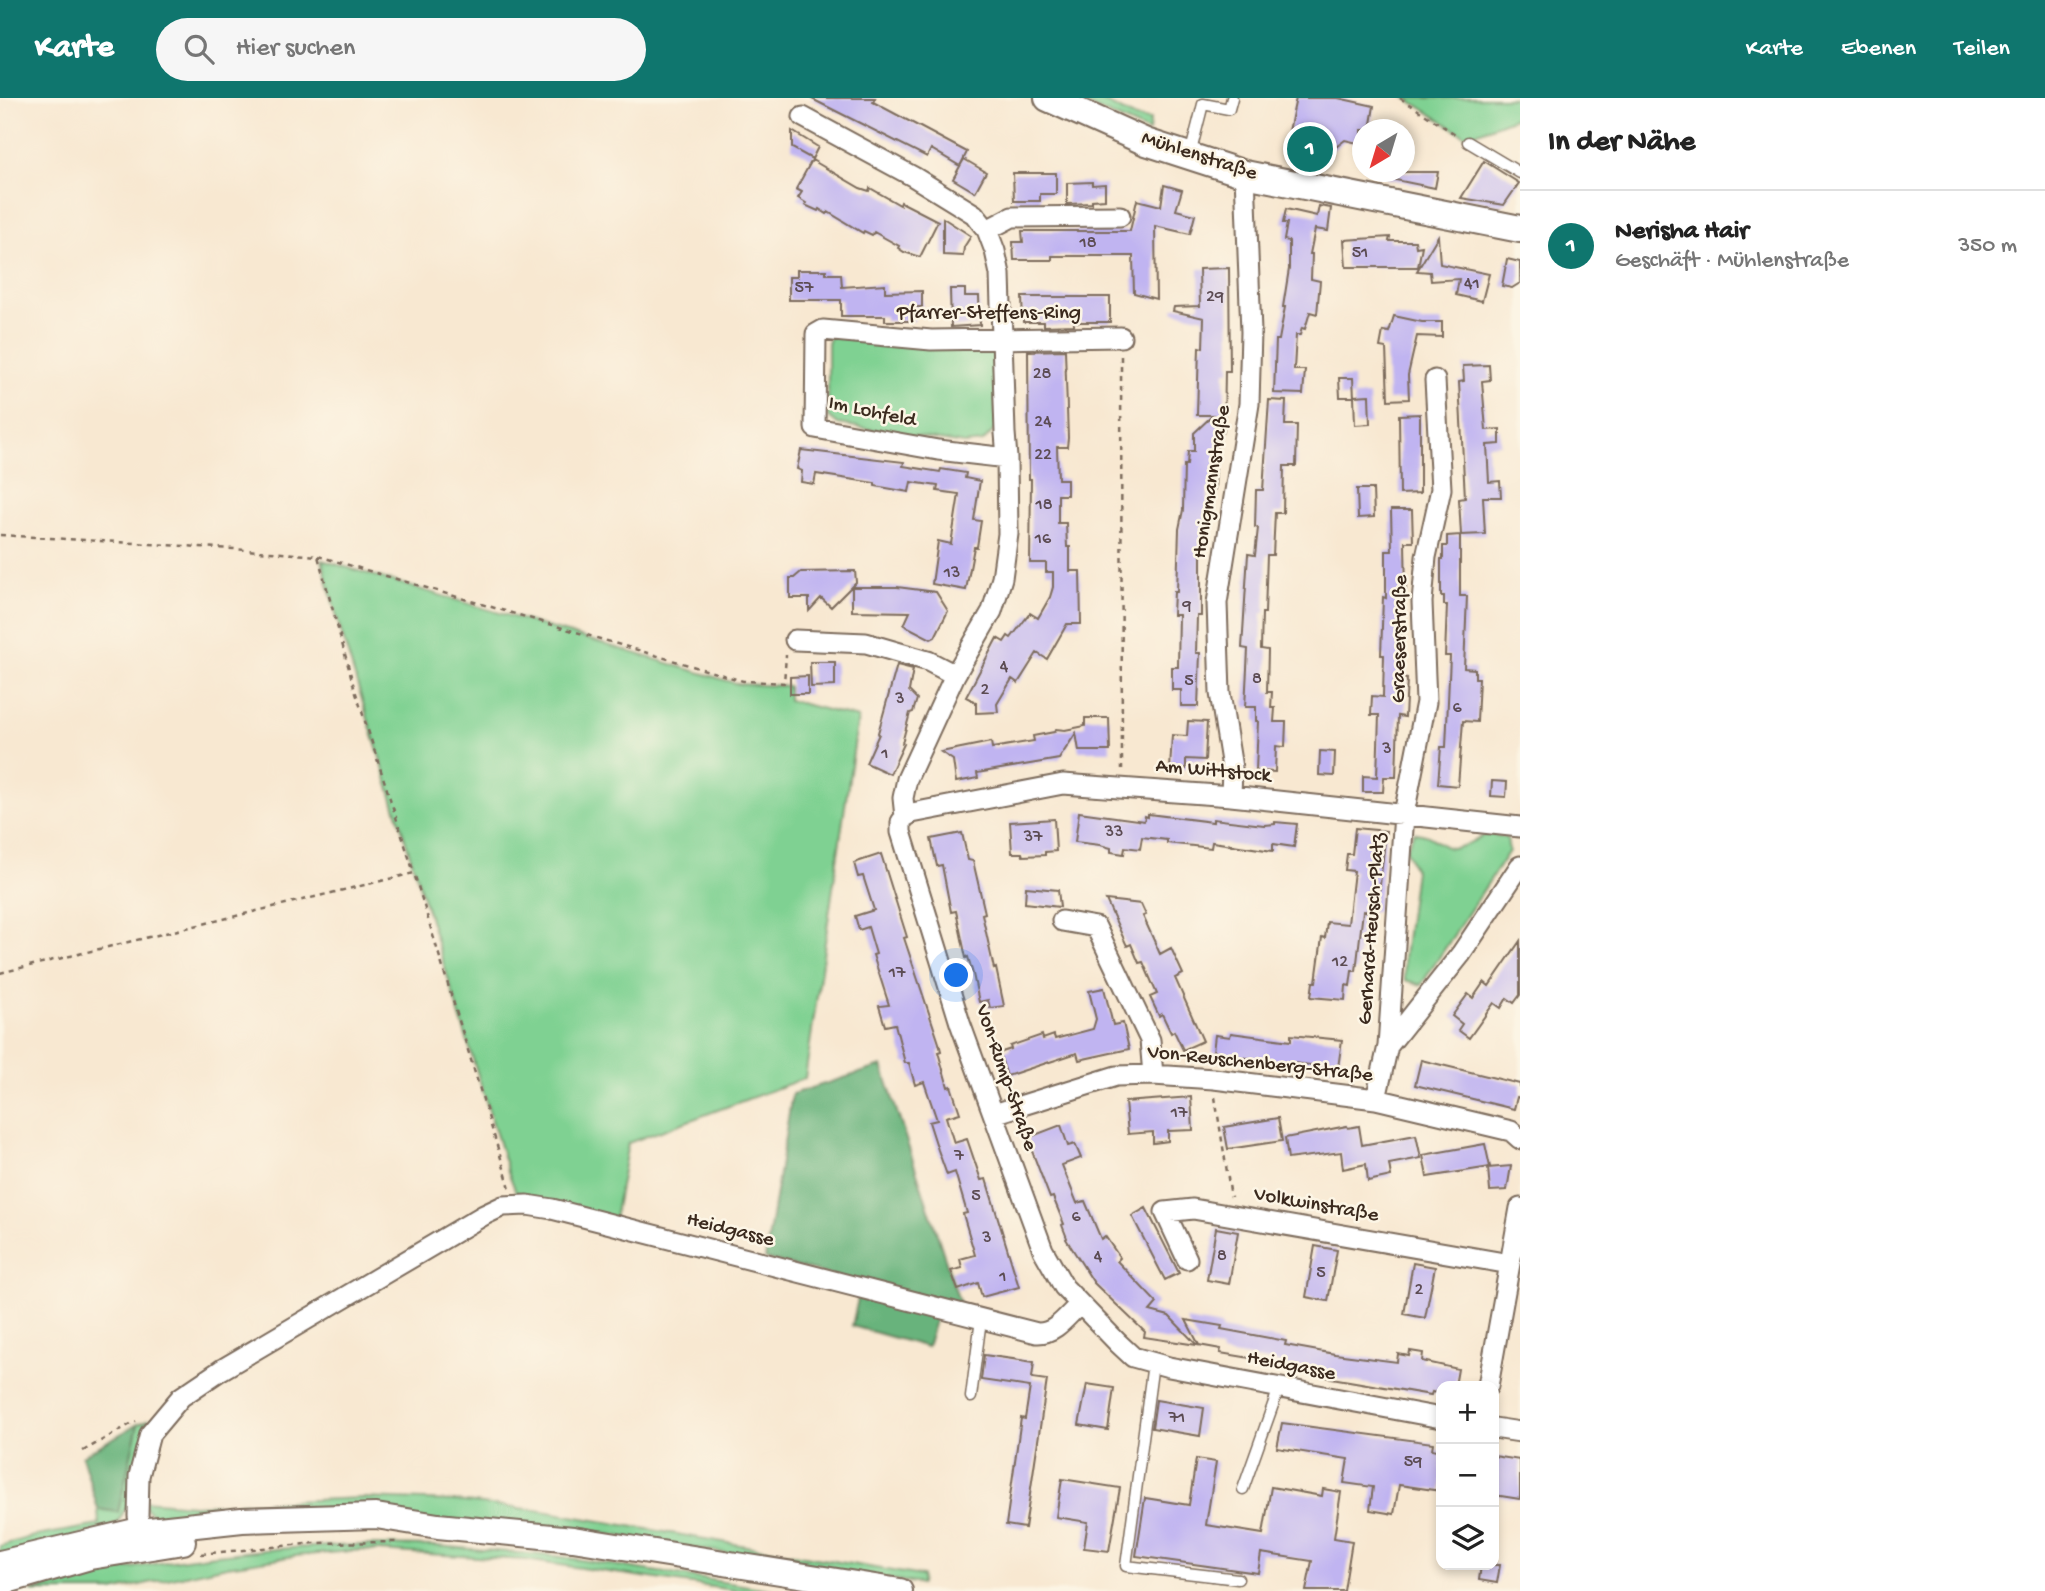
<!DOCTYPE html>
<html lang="de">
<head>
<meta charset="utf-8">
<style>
  :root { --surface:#fff; --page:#f6f6f6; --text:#222; --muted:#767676; --line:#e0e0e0; --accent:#0f766e }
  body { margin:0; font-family:"Gochi Hand",sans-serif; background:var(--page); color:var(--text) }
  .controls { position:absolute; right:21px; bottom:21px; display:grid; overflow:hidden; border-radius:14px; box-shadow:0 4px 10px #0003 }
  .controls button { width:63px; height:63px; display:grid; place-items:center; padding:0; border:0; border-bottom:2px solid var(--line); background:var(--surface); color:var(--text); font:35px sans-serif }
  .compass { position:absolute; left:1352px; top:21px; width:63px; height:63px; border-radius:50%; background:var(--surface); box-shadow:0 4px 10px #0003; rotate:218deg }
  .you { position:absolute; left:957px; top:878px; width:24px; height:24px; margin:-18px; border:5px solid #fff; border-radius:50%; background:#1a73e8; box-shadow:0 0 0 10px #1a73e833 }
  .badge { display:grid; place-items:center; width:46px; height:46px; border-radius:50%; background:var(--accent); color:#fff; font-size:23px; font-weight:700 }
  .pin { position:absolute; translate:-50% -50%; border:4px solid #fff; box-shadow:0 2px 7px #0006 }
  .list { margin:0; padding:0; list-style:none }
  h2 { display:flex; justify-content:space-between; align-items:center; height:91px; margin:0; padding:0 28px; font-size:30px }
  h2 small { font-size:23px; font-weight:400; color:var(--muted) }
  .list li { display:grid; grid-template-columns:46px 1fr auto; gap:21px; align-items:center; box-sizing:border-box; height:112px; padding:0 28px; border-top:2px solid var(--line) }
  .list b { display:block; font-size:26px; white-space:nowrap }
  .list p { margin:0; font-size:23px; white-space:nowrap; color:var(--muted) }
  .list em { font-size:23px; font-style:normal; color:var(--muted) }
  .icon { flex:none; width:38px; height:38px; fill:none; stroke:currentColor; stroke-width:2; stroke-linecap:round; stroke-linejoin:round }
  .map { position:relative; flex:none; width:1520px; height:1493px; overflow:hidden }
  header { display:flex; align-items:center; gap:42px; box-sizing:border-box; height:98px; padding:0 35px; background:var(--accent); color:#fff }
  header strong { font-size:33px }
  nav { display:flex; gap:38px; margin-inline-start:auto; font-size:24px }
  .search { width:490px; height:63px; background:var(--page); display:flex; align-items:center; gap:18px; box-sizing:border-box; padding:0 24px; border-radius:38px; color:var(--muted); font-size:26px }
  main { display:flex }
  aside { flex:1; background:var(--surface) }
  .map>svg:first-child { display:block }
</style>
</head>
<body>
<header>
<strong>Karte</strong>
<div class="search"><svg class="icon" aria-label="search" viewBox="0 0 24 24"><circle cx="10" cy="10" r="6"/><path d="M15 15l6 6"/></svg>Hier suchen</div>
<nav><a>Karte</a><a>Ebenen</a><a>Teilen</a></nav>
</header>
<main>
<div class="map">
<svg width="1520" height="1493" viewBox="0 0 1520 1493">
  <rect width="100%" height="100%" fill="#fcf5e5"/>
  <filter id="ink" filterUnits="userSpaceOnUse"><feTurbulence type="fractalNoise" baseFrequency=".0143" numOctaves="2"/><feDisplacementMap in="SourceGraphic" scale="14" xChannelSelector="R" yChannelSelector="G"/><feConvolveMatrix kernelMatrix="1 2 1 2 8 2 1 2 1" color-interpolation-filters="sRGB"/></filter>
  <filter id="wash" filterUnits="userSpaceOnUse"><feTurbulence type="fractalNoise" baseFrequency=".00686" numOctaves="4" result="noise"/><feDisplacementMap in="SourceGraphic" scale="28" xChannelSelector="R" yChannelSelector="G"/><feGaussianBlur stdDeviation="1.57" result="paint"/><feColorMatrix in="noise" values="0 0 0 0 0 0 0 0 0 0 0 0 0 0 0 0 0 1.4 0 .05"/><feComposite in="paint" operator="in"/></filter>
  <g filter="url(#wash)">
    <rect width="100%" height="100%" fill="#f8e8d1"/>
    <path fill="#7fd192" stroke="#5d7e58" stroke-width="2" d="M1072,0H1096L1136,20L1150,22L1149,34Z
      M1406,0H1520V18L1473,36L1469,40Z
      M830,239L980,248L994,256L996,330L983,344L964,346L838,326L828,318V246Z
      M322,462L738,586L788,588V602L858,620L805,980L628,1045L614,1121L518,1099L507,1071L338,524Z
      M1414,734C1419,736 1425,736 1430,739C1438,743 1444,751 1455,750C1479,746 1477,730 1507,740L1509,753L1421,887L1405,882L1404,859L1415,772L1406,752Z
      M148,1322L129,1404L117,1426L0,1461V1448L30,1439L99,1427L98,1411L118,1413L138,1326Z
      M362,1400L455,1403L536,1412L922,1478L921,1486L599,1435L160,1422L146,1411L144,1403L194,1407Z
      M366,1447L436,1448L555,1458L781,1493H740L525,1462L362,1452L295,1458L227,1468L112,1493H31C140,1463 253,1449 366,1447Z"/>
    <path fill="#67b37c" stroke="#516e4d" stroke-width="2" d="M882,968L961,1209L765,1161L792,996Z
      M859,1196L937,1216L927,1249L852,1228Z
      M138,1326L118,1414L98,1411L82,1358Z"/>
    <g id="blocks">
      <path fill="#c0b4f1" d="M810,0H875L873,4L967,54L960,68L931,51L927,59Z
        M1296,0H1338L1374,8L1370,32H1362V46L1345,42L1332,52L1287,43Z
        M792,33L818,49L812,61L792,50Z
        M964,61L986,74L975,94L953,81Z
        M812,62L860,90L869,93L870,90L900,107L901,104L938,123L920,159L904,154L898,150L899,148L874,134L872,137L864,133L863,135L828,114L827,116L819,111L818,113L805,107L806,105L798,100L802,94L796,91Z
        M1484,63L1519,85L1504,107L1461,100Z
        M1386,74H1438L1435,90L1386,80Z
        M1013,75H1056V96H1040V103H1014Z
        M1092,84V87L1105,86V101L1092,102V105L1067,106V85Z
        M1164,87L1182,92L1176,112L1195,117L1190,136L1155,128L1156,201L1134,195L1133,158H1052V162H1014L1013,144H1023L1022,133H1130L1137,102L1161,108Z
        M1319,108L1331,110L1328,133L1315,131L1310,156H1312L1311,181L1320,183L1317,216L1310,214L1305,231L1302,230L1300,237H1296L1294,272H1305L1303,296L1274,295L1276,242H1279L1285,209H1283L1289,171V143L1284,142L1287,125H1283L1286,111L1317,118Z
        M943,120L971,138L964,149L963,158L943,157Z
        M1438,138L1440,166L1489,176L1482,203L1456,197L1459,181L1431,183L1430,174L1417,173Z
        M1390,139L1389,143H1415L1416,149L1422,148L1418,169H1346L1344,142Z
        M1507,161L1520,164V185L1512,190L1502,188Z
        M1229,170L1230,273H1225L1224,333L1217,341L1215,391L1208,390L1206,451L1201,450V518H1197L1196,555H1200L1198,608H1181V592H1172V569H1178L1179,517H1173L1174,494H1177L1179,431L1183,412L1184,367H1187L1188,353H1194V335L1213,317H1197L1199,249L1203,250L1204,220L1173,213L1174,209L1200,208L1199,171Z
        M797,172H826V176H841L842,189L885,186V194L922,193V209H914V223H885V218H841V202H789V179H797Z
        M950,191H965V198H979L980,227L951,229Z
        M1022,199H1110V224H1074V227L1044,228V224H1023Z
        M1394,218L1422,224H1442V239L1417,238L1408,277L1409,301L1388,302L1386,250L1380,249L1383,233L1389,234Z
        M1065,252L1068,340L1067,349H1057L1058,381H1067V397H1058V425H1066L1067,449H1070V473H1080L1081,526H1067L1047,561L1037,555L1018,585L1012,581L997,606L998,614L976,615V604L966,599L997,540L1004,544L1008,538L1011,540L1030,515L1038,520L1050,499L1053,489V474H1046V465H1030L1031,381H1029L1028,253Z
        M1489,267L1490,282L1482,283L1486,332L1500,331V346L1487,347L1489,384L1500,383L1501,399H1483L1485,436L1461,437L1459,401L1465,400L1459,284L1464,283L1463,268Z
        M1339,280H1353L1354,299H1340Z
        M1369,297L1370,326L1355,327L1354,298Z
        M1269,302L1286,303L1285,327H1297L1296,368H1284L1283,415H1275L1273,457H1267L1265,515H1262L1261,551L1268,552L1267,594H1272L1271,610H1275L1274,624H1286L1285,649L1276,648L1275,674L1256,673L1258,623H1256V609H1245L1248,551L1242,550L1248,456L1255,457L1258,430L1255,429L1256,392H1263Z
        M1420,316V395L1400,396L1399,317Z
        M801,352L904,364L903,368L940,374L941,371L966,375L965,380L980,383L974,422L981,423L977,449H974L966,492L932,486L938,443L951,446L959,396L937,393L938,388L911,384L909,394L875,388V385L816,376L814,386L801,384L802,373L797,371Z
        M1357,391H1373L1374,419L1358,420Z
        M1391,412H1412L1413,444H1405L1406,498H1403L1399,580L1407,581L1405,619L1398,618L1396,679H1384L1383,694H1363V678L1377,679L1379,617H1371L1372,598L1383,599L1384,557H1381L1383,499L1386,500V453H1392Z
        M1460,437V498H1467L1464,570L1475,571V580H1479L1477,624L1463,623L1458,688L1438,686L1441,649H1446L1450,558H1445L1447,507H1444V498H1441V461H1443V448H1447V438Z
        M855,473L856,484L831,509L821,500L809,513V500H790V480H794L801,474Z
        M852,489H897L936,494L948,513L935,539L931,541L904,527L910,514L852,513Z
        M810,564H835V588L811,589Z
        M897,567L913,571L909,593L917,601L913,614L910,615L902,645L904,646L890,676L866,665L879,636L878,635Z
        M808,578V596H790V579Z
        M1085,620H1109L1110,653H1079L1076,635L1059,661L977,675L978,680L956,684L953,662L941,654L991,644L992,650L1034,643L1033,638L1054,634L1056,631L1065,632L1085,628Z
        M1188,623L1207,624L1205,662L1186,661V671H1170L1172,637L1187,638Z
        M1320,653L1335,654L1334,678L1319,677Z
        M1492,683L1507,684L1506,699L1491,698Z
        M1079,714L1144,723L1145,718L1148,719V716L1213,724V721L1264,727L1275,726V724L1297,726L1294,749L1273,746V753L1212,744L1211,750L1167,745V742L1142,739L1140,751L1125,749L1124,756L1111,754V750L1100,747L1075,744Z
        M1054,721L1056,753L1045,754V757L1023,758L1022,755H1012L1010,724Z
        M1355,730L1386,733L1377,814L1363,813L1356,873H1352L1350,888L1346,887L1345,902L1311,899L1313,884H1316L1322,839L1325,840L1327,824L1348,826L1354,773L1345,772L1347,756H1352Z
        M962,735L968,762L973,763L985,815L982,816L994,871L996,870L1004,908L990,910L988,902L979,904L973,876L968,859L966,860L956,813L951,814L942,767L937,768L931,741Z
        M881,756L907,839L904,840L939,945L941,953L938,954L948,989L951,988L960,1015L946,1019L954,1045L967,1041L981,1082L986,1081L1019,1189L982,1199L978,1185L958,1192L951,1173L962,1170L960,1161L975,1157L963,1116L967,1115L955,1074L947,1077L938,1052L929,1024L937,1022L924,984L915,987L909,965H905L895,926L885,928L879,908L889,907L873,857L876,856L868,829L859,832L855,818L874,812L863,778L858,779L854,765Z
        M1026,789L1058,792L1060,809L1025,805Z
        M1106,802L1141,806L1146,817L1143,818L1160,856L1171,850L1183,876L1175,880L1203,943L1183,952L1174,933L1171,935L1162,916L1159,918L1150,899L1157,896L1143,864L1139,865L1131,846L1127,848Z
        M1520,843V897L1514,905L1507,900L1501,910L1494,905L1469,940L1458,932L1462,926L1452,918L1468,896L1473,900L1484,884L1489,888Z
        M1104,890L1113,927L1123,925L1129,951L1079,962L1077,955L1007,978L999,955L1011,951L1010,948L1042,937L1043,941L1054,937L1055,941L1093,931L1096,921L1089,893Z
        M1231,935L1291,943V937L1342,942L1338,970L1238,959V956L1213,954L1215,937L1230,939Z
        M1421,962L1520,986V1000L1517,999L1514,1011L1415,987Z
        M1191,999L1193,1032L1168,1033V1043L1153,1045V1034L1128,1036L1125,1004Z
        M1278,1020L1282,1043L1228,1051L1224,1029Z
        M1061,1027L1068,1048L1075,1046L1081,1060L1062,1067L1077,1105L1085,1103L1101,1141L1105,1138L1120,1160L1117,1163L1157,1205L1150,1213L1169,1218L1197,1247L1144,1239L1145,1234L1094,1185L1066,1141L1067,1140L1062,1127L1064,1126L1053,1099L1050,1100L1027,1040Z
        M1347,1028L1348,1030L1359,1028L1362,1047L1416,1037L1421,1060L1389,1066L1391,1078L1368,1083L1366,1066L1343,1071L1341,1054L1288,1061L1285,1040Z
        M1485,1046L1490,1069L1427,1079L1423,1057Z
        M1511,1068L1507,1092L1490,1093L1488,1070Z
        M1146,1110L1179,1175L1165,1182L1132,1118Z
        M1216,1130L1238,1134L1229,1186L1207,1182Z
        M1315,1148L1337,1152L1328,1203L1306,1199Z
        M1413,1165L1435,1169L1425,1220L1404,1216Z
        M1186,1222L1222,1228L1221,1231L1286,1243L1285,1247L1335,1256L1397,1264L1398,1256L1409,1258L1410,1253L1423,1255L1422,1263L1458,1271L1455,1288H1441V1296L1432,1294L1431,1297L1285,1272L1286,1266L1220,1255L1221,1251L1199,1247Z
        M984,1257L1034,1264L1032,1280L1047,1282L1025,1430L1006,1427L1021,1320L1025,1321L1030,1289L981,1282Z
        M1087,1286L1114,1290L1108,1332L1079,1327Z
        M1156,1302L1204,1310L1200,1338L1152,1330Z
        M1282,1325L1433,1345L1432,1351L1441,1353V1393L1399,1387L1394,1416L1370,1412L1373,1389L1344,1385L1348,1361L1277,1350Z
        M1494,1358L1520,1362V1401L1494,1397Z
        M1196,1361L1216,1364L1206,1427L1263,1436L1271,1389L1322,1398L1323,1391L1341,1394L1334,1440L1352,1443L1344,1493H1306L1312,1463L1261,1455L1258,1475L1136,1458L1145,1400L1189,1407Z
        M1062,1381L1120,1390L1109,1453L1084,1450L1088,1424L1056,1419Z
        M1481,1467H1500L1497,1485L1479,1482Z"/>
    </g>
  </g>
  <g filter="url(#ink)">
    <use href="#blocks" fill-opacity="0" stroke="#7d6c5d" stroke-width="2"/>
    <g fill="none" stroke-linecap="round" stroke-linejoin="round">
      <defs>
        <path id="service" d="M1468,44L1520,75
          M1190,57L1203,6L1229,11L1232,0
          M1153,1265L1126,1468L1238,1481
          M971,1299L981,1221
          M1243,1391L1279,1290"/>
        <path id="minor" d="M803,19L914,79L974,116L987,132L995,153L1000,176L1005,335L1007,360L1008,436L1002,480L992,513L955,577L907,681L903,700L905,719L901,724V734L960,925L1043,1152L1064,1189L1118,1245L1133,1259L1169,1269L1441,1320
          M987,132L1012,119L1120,118
          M1007,360L938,352L815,330L816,236L823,232L931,242L1121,239
          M795,542L866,545L928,563L955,577
          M1231,698L1232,670L1220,595L1217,505L1249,306L1251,234L1245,76
          M905,719L912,715L1063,686L1231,698L1520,729
          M1062,823L1096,829L1150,942L1153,977
          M1388,948L1461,856L1520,768
          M1376,1001L1388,948L1404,716L1426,604L1422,504L1426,459L1441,391L1435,282
          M994,1016L1116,978L1153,977L1214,981L1376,1001L1511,1033L1520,1041
          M1187,1161L1165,1114L1193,1111L1510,1166
          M1488,1288L1520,1110
          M1494,1330L1520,1334
          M144,1445L138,1418L139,1378L150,1336L181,1299L221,1272L484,1117L503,1108L527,1107L552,1111L1037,1235C1055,1236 1067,1218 1079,1207"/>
        <path id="tertiary" d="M0,1465L131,1434L242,1422L376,1418L438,1428L573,1441L900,1493
          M0,1485L90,1459L183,1444"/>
        <path id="secondary" d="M1048,0L1146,44L1245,76L1520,131"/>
      </defs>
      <use href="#service" stroke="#7d6c5d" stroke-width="13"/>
      <use href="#minor" stroke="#7d6c5d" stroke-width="23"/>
      <use href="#tertiary" stroke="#7d6c5d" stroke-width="28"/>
      <use href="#secondary" stroke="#7d6c5d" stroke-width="30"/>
      <path stroke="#7d6c5d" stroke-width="2.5" stroke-dasharray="5 5" stroke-linecap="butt" d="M1400,0L1458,38
        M1121,258L1122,671
        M0,437L234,451L318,458L354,589L414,775
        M318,458L743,583L784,585L786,557
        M0,875L414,775L510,1090
        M1215,999L1231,1099
        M83,1353L136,1323
        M201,1456L315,1445L396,1444"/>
      <use href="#service" stroke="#fff" stroke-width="10"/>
      <use href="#minor" stroke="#fff" stroke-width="19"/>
      <use href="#tertiary" stroke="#fff" stroke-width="24"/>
      <use href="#secondary" stroke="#fff" stroke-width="26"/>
    </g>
  </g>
  <g text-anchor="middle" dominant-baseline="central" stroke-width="5" stroke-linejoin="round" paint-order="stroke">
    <g font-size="18" fill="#5c4c53">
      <text x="1088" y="145">18</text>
      <text x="1360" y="155">51</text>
      <text x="1472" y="186">41</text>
      <text x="804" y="190">57</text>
      <text x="1215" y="199">29</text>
      <text x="1042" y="276">28</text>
      <text x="1043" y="324">24</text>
      <text x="1043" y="357">22</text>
      <text x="1044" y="407">18</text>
      <text x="1043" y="441">16</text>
      <text x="952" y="475">13</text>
      <text x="1187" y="508">9</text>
      <text x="1004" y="569">4</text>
      <text x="1257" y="581">8</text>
      <text x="1189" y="583">5</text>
      <text x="985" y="592">2</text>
      <text x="900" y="601">3</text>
      <text x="1457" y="610">6</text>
      <text x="1387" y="651">3</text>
      <text x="885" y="656">1</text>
      <text x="1114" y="734">33</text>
      <text x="1033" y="739">37</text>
      <text x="1340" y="864">12</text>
      <text x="897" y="875">17</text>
      <text x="1179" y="1015">17</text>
      <text x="959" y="1058">7</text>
      <text x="976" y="1098">5</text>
      <text x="1076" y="1119">6</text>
      <text x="987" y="1140">3</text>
      <text x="1222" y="1158">8</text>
      <text x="1098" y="1159">4</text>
      <text x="1321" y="1175">5</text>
      <text x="1003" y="1179">1</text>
      <text x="1419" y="1192">2</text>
      <text x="1177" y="1320">71</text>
      <text x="1413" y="1364">59</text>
    </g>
    <g font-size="21" fill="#3b2a1e" stroke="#fcf5e5">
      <text transform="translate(1199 59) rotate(18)">Mühlenstraße</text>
      <text x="989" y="216">Pfarrer-Steffens-Ring</text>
      <text transform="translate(872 315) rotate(12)">Im Lohfeld</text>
      <text transform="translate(1213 384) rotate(-81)">Honigmannstraße</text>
      <text transform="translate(1401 541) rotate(-89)">Graeserstraße</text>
      <text transform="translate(1213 674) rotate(5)">Am Wittstock</text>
      <text transform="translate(1373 831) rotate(-86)">Gerhard-Heusch-Platz</text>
      <text transform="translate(1260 967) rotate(6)">Von-Reuschenberg-Straße</text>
      <text transform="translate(1005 980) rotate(71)">Von-Rump-Straße</text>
      <text transform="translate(1316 1108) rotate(10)">Volkwinstraße</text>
      <text transform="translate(730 1133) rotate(14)">Heidgasse</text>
      <text transform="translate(1291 1269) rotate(11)">Heidgasse</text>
    </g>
  </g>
</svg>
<div class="controls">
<button>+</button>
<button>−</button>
<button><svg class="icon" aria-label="layers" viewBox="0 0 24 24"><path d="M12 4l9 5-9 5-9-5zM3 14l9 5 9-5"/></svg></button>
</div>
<svg class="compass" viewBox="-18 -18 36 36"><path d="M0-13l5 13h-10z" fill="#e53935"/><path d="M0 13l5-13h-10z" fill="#767676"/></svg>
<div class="you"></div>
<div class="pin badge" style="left:1310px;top:51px">1</div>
</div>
<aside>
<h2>In der Nähe<small></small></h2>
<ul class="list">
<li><span class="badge">1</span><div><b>Nerisha Hair</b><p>Geschäft · Mühlenstraße</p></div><em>350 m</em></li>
</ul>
</aside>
</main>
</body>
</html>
